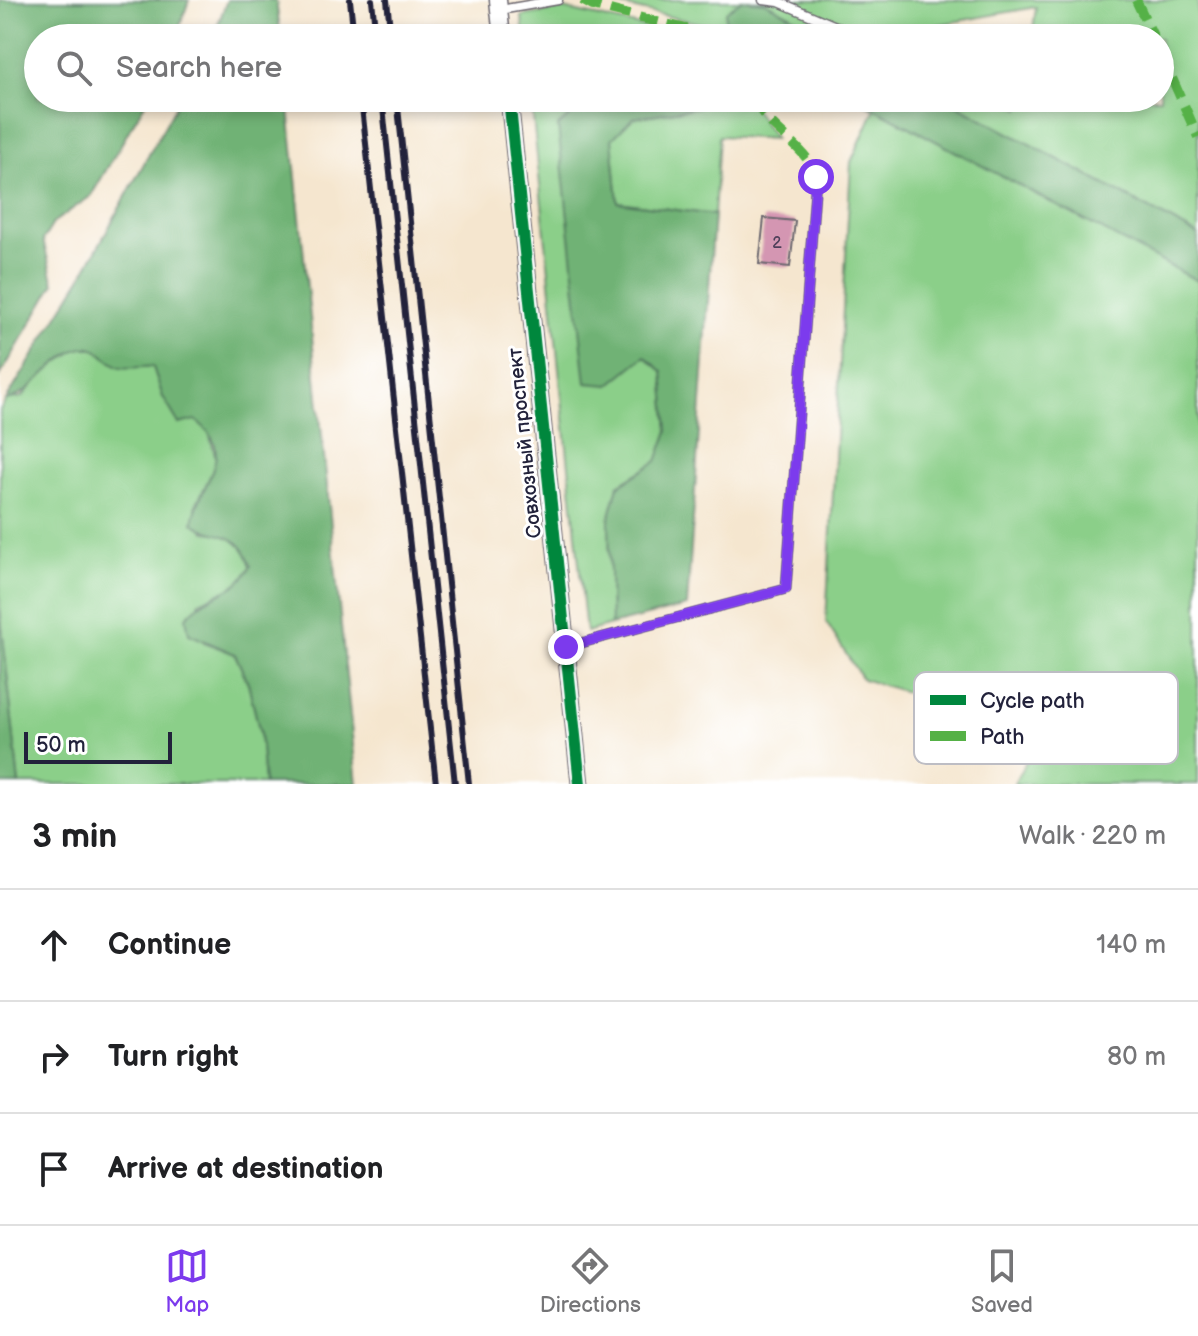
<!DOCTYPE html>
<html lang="en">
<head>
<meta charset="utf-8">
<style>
  :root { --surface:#fff; --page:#f2f2f2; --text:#202124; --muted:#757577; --line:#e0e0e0; --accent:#7c3aed }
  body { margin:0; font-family:"Balsamiq Sans",sans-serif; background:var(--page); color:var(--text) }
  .scale { position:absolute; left:24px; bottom:20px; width:148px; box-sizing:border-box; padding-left:8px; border:4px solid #22223b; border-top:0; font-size:22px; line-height:28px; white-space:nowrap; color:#22223b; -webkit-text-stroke:6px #fff; paint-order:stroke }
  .stop { position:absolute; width:24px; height:24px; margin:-18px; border:6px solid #7c3aed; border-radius:50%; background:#fff }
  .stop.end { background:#7c3aed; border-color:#fff; box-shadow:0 2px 8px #0008 }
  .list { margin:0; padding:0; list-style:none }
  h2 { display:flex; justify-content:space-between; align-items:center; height:104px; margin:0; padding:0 32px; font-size:34px }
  h2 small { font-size:26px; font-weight:400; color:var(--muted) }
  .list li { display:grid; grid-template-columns:52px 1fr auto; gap:24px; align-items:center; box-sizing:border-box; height:112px; padding:0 32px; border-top:2px solid var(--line) }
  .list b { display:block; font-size:30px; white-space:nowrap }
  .list em { font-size:26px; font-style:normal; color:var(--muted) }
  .icon { flex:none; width:44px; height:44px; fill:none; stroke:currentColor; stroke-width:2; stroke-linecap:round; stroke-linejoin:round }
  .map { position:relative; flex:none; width:1198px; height:784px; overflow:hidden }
  .search { position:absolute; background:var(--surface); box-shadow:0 4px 12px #0003; left:24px; right:24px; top:24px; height:88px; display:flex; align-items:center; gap:20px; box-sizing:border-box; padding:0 28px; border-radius:44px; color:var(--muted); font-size:30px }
  .sheet { height:440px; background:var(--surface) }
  nav { display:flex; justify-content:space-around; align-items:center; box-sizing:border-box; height:112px; border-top:2px solid var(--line); background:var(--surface); font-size:22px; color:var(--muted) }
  nav a { display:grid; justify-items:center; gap:4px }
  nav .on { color:var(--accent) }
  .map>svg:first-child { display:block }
</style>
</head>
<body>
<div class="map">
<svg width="1198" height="784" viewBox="0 0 1198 784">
  <rect width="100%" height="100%" fill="#fff"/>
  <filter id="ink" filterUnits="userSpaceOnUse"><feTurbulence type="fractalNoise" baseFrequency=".0125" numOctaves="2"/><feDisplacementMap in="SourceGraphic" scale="16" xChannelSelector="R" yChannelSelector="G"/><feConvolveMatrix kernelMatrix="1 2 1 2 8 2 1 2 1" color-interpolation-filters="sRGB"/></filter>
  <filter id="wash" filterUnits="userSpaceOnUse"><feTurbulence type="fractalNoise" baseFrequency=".006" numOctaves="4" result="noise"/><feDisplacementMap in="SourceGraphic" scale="32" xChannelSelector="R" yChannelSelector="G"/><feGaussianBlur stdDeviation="1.8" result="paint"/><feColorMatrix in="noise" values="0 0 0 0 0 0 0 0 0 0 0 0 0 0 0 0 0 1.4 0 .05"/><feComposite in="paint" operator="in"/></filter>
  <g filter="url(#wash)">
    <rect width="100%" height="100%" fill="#f5e6cf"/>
    <path fill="#8bcf89" stroke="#567862" stroke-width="2" d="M595,0H742L726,12L725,29Z
      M747,0H1198V235L944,98H1000L1020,109L1023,98H1160V38H1032L1036,7L881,35L886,38H833L765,2Z
      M564,9L694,38H524L522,16Z
      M531,98H593L558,127L609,385L644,356L663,372L668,431L657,462L618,485L609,520L611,625L586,632Z
      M703,98H746L775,139L719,136L714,215L618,202L612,139L633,118L697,107Z
      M875,108L1198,281V784H1014L1041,732L862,679L826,622L851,162Z
      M78,348H96L121,367H153L163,397L208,429L217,462L195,507L205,532C229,533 245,543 251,566L242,583L199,602L204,642L235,654L248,683L260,733L264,784H19L0,608V410L6,400L22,397L41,375Z"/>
    <path fill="#70b275" stroke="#496a58" stroke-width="2" d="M0,0H189L176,38H38V98H148L91,196L54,222L43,240L54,284L0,376Z
      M227,0H276L281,38H213Z
      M742,0L765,2L833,38H741L725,29L726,12Z
      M180,98H288L357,784H264L260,733L248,683L235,654L189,634L186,617C210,589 235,597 251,566C240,528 218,541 193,523C197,485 241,452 195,420L179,424L163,397L153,367C144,366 130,369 121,367C105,362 102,346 83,348C59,351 33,395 6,400L81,278Z
      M593,98H703L698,107L633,118L612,139L618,202L714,215L687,606L611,625L609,520L618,486L657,461L668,431L663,372L645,356L609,385L586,383L558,126Z
      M855,98H944L1198,235V281Z
      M0,608L19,784H0Z"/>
    <g id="blocks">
      <path fill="#d496b2" d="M764,218L795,221L790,267L759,264Z"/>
    </g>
  </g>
  <g filter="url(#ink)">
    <use href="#blocks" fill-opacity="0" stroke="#6c676f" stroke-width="2"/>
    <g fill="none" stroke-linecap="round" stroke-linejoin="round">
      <defs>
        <path id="lane" d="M763,0L779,2L864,38
          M500,10L558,0
          M566,647L786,589L816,177"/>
        <path id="street" d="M498,0L502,38
          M509,98L580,784"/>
      </defs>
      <use href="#lane" stroke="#6c676f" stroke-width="11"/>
      <use href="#street" stroke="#6c676f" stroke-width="19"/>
      <use href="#lane" stroke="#fff" stroke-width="8"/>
      <use href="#street" stroke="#fff" stroke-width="16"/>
      <path stroke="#22223b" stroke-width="6" d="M350,0L354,38
        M372,0L376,38
        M387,0L391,38
        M361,98L436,784
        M382,98L455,784
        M397,98L469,784"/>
      <path stroke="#55b146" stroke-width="10" stroke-dasharray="20 10" stroke-linecap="butt" d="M582,0L593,6L722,38
        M1136,0L1154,38
        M1160,51L1198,137
        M755,98C766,131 808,145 816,177"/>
      <defs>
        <path id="cycleway" d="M509,98L580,784"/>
      </defs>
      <use href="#cycleway" stroke="#fff" stroke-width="17"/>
      <use href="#cycleway" stroke="#00873e" stroke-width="12"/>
    </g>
  </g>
  <g fill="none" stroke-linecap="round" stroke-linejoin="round" filter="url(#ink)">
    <path stroke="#7c3aed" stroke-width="10" d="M566,647L786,589L816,177"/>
  </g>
  <g text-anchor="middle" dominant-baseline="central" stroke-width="6" stroke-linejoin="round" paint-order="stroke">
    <g font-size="16" fill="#4e3f59">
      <text x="777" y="243">2</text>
    </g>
    <g font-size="20" fill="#22223b" stroke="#fff">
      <text transform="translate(525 443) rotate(-96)">Совхозный проспект</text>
    </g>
  </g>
  <rect x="914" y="672" width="264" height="92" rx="12" fill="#fff" stroke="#bdbdc4" stroke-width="2"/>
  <rect x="930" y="695" width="36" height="10" fill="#00873e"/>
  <rect x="930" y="731" width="36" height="10" fill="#55b146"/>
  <g font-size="22" fill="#22223b">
    <text x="980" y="708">Cycle path</text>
    <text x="980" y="744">Path</text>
  </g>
</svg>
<div class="scale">50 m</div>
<div class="stop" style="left:816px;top:177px"></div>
<div class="stop end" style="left:566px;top:647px"></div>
<div class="search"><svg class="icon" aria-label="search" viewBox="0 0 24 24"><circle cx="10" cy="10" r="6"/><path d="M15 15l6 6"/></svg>Search here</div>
</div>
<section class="sheet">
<h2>3 min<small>Walk · 220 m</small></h2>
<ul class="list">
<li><svg class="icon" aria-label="ahead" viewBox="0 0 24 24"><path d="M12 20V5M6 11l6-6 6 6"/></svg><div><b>Continue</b></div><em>140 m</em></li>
<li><svg class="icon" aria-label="right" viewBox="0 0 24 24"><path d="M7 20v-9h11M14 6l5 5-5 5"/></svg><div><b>Turn right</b></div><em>80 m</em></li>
<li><svg class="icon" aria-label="arrive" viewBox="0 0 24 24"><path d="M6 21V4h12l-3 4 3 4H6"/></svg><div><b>Arrive at destination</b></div></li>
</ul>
</section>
<nav>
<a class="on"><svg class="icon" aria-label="map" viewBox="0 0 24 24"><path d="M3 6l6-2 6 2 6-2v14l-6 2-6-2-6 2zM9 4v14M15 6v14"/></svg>Map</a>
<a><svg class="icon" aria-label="directions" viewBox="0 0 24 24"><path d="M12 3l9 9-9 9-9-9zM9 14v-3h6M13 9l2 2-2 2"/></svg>Directions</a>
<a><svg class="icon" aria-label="saved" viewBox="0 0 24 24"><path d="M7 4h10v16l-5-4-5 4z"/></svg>Saved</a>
</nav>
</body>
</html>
